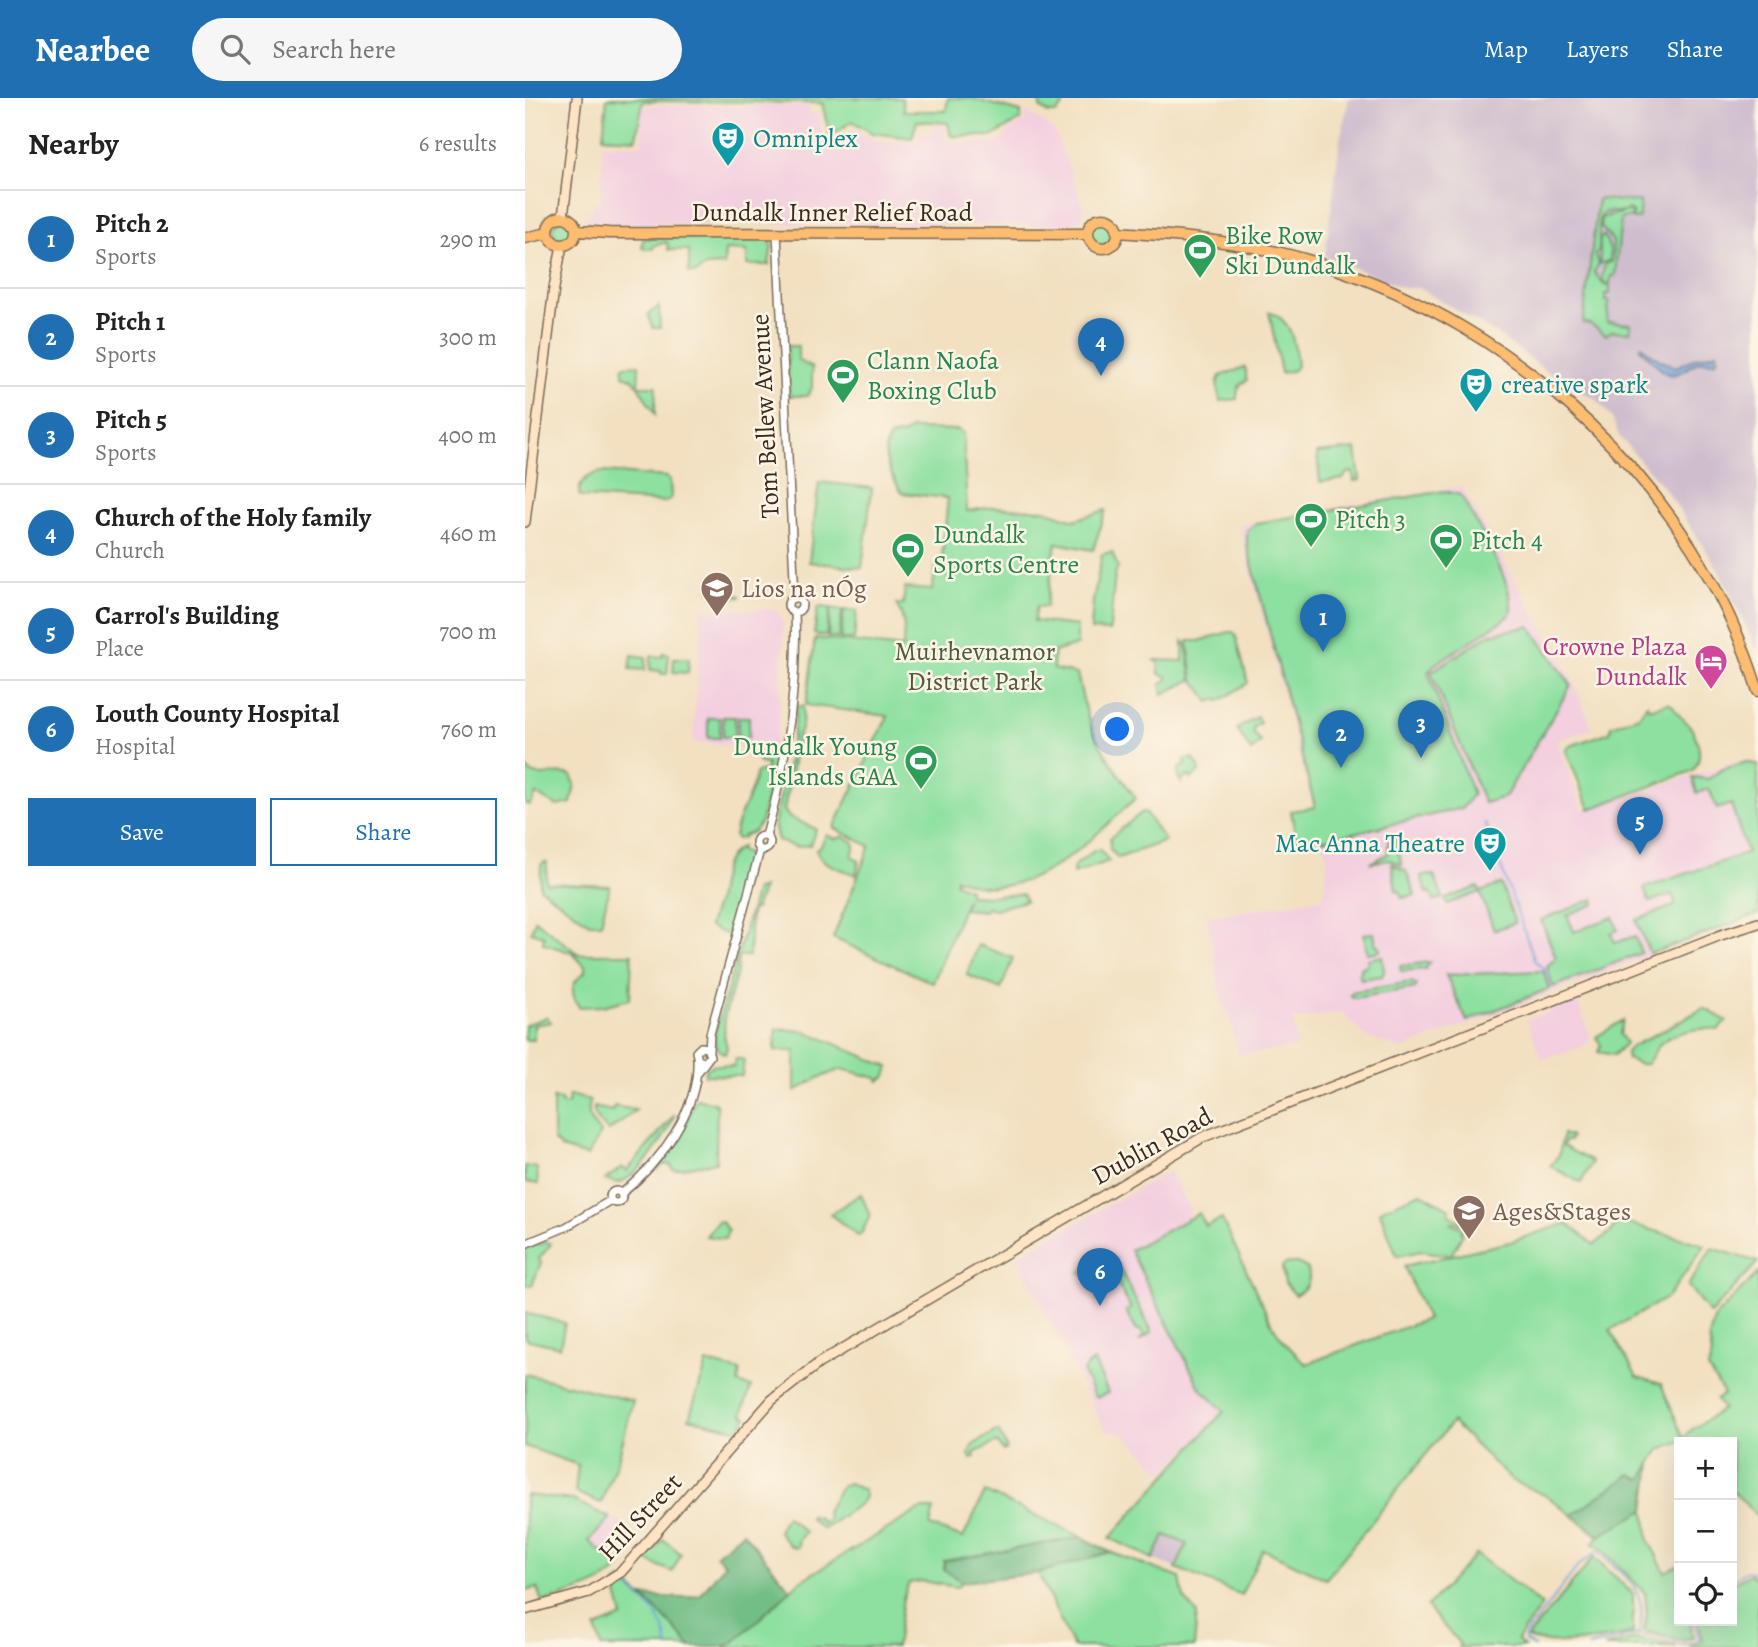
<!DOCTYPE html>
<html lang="en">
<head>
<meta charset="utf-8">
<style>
  :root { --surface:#fff; --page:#f6f6f6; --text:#222; --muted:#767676; --line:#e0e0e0; --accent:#1f6fb2 }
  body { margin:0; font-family:Alegreya,serif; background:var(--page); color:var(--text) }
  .controls { position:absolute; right:21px; bottom:21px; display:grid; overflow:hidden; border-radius:0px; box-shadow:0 7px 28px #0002 }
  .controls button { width:63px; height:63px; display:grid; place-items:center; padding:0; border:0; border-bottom:2px solid var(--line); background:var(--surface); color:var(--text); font:35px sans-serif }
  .you { position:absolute; left:593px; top:632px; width:24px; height:24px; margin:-18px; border:5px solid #fff; border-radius:50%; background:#1a73e8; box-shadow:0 0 0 10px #1a73e833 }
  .badge { display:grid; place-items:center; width:46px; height:46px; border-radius:50%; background:var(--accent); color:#fff; font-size:23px; font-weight:700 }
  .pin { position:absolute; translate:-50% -58px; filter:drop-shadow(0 2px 4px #0008) }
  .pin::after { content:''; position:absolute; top:37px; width:24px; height:21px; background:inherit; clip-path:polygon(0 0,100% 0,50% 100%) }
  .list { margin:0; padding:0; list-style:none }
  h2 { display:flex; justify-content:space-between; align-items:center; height:91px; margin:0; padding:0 28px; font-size:30px }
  h2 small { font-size:23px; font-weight:400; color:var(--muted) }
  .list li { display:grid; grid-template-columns:46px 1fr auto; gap:21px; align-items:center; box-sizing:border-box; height:98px; padding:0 28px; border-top:2px solid var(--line) }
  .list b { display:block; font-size:26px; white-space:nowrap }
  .list p { margin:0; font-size:23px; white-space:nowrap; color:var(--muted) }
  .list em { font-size:23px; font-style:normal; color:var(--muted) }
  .actions { display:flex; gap:14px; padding:21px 28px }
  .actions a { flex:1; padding:16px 0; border:2px solid var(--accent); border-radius:0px; text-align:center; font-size:24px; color:var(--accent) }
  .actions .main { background:var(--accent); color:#fff }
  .icon { flex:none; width:38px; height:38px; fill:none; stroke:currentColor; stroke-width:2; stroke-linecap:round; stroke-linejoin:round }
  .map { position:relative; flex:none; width:1233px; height:1549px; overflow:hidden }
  header { display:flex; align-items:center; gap:42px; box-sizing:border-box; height:98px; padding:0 35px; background:var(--accent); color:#fff }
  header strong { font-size:33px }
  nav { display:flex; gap:38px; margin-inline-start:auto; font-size:24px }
  .search { width:490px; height:63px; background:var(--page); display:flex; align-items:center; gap:18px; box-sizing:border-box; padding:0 24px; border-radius:38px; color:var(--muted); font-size:26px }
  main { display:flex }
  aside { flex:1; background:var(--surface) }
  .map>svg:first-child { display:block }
</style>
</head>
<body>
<header>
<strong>Nearbee</strong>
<div class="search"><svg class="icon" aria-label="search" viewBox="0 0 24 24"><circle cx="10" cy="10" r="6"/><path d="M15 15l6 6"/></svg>Search here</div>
<nav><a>Map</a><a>Layers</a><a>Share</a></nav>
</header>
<main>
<aside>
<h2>Nearby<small>6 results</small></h2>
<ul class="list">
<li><span class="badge">1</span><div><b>Pitch 2</b><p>Sports</p></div><em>290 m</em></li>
<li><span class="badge">2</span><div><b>Pitch 1</b><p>Sports</p></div><em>300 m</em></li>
<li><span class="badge">3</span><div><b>Pitch 5</b><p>Sports</p></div><em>400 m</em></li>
<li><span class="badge">4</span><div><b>Church of the Holy family</b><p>Church</p></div><em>460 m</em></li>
<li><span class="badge">5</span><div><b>Carrol's Building</b><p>Place</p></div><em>700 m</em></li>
<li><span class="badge">6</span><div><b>Louth County Hospital</b><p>Hospital</p></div><em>760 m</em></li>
</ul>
<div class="actions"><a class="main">Save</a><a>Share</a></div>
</aside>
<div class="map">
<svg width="1233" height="1549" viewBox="0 0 1233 1549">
  <rect width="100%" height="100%" fill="#fcf5e5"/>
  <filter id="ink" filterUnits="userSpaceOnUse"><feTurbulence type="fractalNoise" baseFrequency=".0143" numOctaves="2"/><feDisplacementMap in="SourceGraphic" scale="14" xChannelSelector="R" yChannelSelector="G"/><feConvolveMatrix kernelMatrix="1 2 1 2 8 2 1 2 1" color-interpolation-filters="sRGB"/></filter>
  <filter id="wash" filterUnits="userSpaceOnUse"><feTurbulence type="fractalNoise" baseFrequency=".00686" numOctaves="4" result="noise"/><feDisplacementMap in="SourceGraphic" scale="28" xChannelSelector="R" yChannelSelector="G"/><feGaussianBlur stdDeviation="1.57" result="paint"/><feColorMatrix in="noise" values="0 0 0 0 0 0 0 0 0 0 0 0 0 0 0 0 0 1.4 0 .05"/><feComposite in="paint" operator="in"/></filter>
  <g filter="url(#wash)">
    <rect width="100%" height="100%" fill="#f2e0c1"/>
    <path fill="#f3cfdf" d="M117,7H285V16H295L298,43H308L317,39L322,33L331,31L350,43L393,44L394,35H410V27H420V40L425,44L473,45L478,41L482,33L500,24V14L505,16L529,32L559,109V116L556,121L541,127L67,125L60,123L66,111L76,102L77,46H117Z
      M936,388L1050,587L1067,630L1032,643L1058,712L1218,662L1230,664L1233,669V817L876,951L840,938L817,915L768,922L772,949L713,957L703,912L699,911L694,890L682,819L799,800L802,761L714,427Z
      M250,511L259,527L254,621L250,646L247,651L168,644L177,512Z
      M1052,903L1066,940L1057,949L1017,962L1002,922Z
      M644,1073L666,1111L663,1120L606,1152L675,1290L699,1313L638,1375L599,1335L581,1334L491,1158Z
      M85,1420L97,1424L116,1443L94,1469L64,1443Z"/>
    <path fill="#cfbdce" d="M824,0H1233V554L1192,469L1143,395L1094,338L1087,320L1071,301L1036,284L972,236L894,190H878L800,158L815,42Z
      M640,1436L663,1446L651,1470L628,1461Z"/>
    <path fill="#8de0a0" stroke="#64855f" stroke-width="2" d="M82,0H377L379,13H421L423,0H445L496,14V21L468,38H426L423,25L392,23L387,40L347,35L327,23L305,39L297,5L118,3L111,41L78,39Z
      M515,0H538V8L531,15H523L515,9Z
      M1073,101L1115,104L1114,119L1112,121H1108V115L1103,111L1099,114H1080L1074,121V152L1070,156L1074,166L1069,174L1079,187L1085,188V196H1080V203H1084L1082,224L1106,226L1105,234L1087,233L1081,237L1065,226L1058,225Z
      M1103,113L1107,116L1106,120H1096L1090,178H1086L1085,186H1080L1077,180L1080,166L1088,163V143L1076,129V120Z
      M28 132a10 10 0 1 1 20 0a10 10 0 1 1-20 0Z
      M566 135a12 12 0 1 1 24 0a12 12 0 1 1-24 0Z
      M1079,137L1085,151V162L1075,166V141Z
      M146,139L241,140L247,146L244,167H222V153L200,152L199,167L181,168L171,175H164V152H143L142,144L128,148V151L117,150L118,141Z
      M134,208L135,230H128L123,217Z
      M744,214C767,221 770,246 772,268L769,272L756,275Z
      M262,248H273V262L287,270V290L282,298H264Z
      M114,267L113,287H112L107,280L98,277V268Z
      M720,269L722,283C713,286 712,293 712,301L695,303L692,285L695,278Z
      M113,288H131L130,316Z
      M386,331L433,332L438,335L442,413L468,409L520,412L549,422L581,412L568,452L531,445L521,509L512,508L509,523L552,528V547L529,554L528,571L552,576C557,596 560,616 569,635C580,658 596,680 611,700C568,738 516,799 451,787C445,786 438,782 431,780L430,785L444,791V797L464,798L498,796L501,803L470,811L462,809L460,813L439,811L442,800L408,885L308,840L345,748L309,730L363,618L281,607L290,540L378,550L379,528L376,515L371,506L378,507L380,490L407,492L411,470H416L423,400L377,395C367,378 353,356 365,339L379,336Z
      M831,351L835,382L829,383L828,374L822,375L818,381L795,384L792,355Z
      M78,374L142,379L145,382L146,400L140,404L57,399L54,397C54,382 64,376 78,374Z
      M294,384L347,390L337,470L284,464Z
      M919,393L936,397C947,418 999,500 983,519L909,567L903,574L948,696L937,710L798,742L797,740L771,743L766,713L790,709L722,447V432L732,425Z
      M587,454L593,470L590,475L585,530L584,533L566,532L568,503L577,456Z
      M186,487L215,498V499L195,500L185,492Z
      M293,509L305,510L301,538L289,536Z
      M306,510L317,512L314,540L303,539Z
      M319,512L332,513L329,542L316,541Z
      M1005,528L1046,587L980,699L959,705L906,574L965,536Z
      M704,534H708L711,538L723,585L694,603L692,601L685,604L668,581L663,543H674Z
      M658,543L661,546L667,582L638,596L636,586L643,581L642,578L634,576L633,564L629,562L658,563Z
      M138,555L144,556L142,576H136V573L125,572L126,558L138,559Z
      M107,557L121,559L120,572L105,571Z
      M149,560H164L163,575L148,574Z
      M1143,605L1148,608C1152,618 1160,621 1166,630C1174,643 1179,661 1167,673L1065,711L1041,653L1042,649L1085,634L1086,628L1114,618L1122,606L1124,611Z
      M272,608H278L277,629L273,637L259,712L264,719L291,731L285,747L271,749L253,743L249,726L265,657Z
      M198,619H210V639H198Z
      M213,619H224V639H213Z
      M732,619L735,625L729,628L728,635L736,644L726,653L712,631Z
      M183,620H195V640H183Z
      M227,654L251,658L236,724L228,734L218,738V740L212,741L209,738C212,717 227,699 231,675L241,672L242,666L234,665L232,657Z
      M668,660L674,669V674L666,681L664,678L656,682L657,686L653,677L654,670L661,667L660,662Z
      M1221,664L1233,667V816L1125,856L1111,822L1151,807L1147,796L1124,804L1119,790L1222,755L1206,706L1192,711L1184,691L1172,695L1167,679L1183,681L1196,672Z
      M0,669C12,685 29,671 46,677L50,686L46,705L32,708L11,696L5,707L0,706Z
      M620,714L640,743L593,760L585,751V740L616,715Z
      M301,737L311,741L318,738L328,744L330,747L327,758L334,763L331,777C318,771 294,767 291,751L296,748Z
      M870,741L877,767L864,762L845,765L863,756V743Z
      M216,749L215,753L222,756L223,764L203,837L184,829C186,820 189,812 192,803C196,784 196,759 216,749Z
      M570,752H575L584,763L548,776L549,768Z
      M19,764H22L21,785L85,788L76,825H64L15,790L16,767Z
      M867,766L881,773L890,797L877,800L875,794L871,792Z
      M909,777L918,800L909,803L906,794L902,795L896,778Z
      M976,786L990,825L969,832L955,794L922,806L920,801L953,789L956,794Z
      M238,790L230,811L226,812L224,858H213L212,874L200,917L199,938L202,949L200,956C189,952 189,941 191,932L231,792Z
      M1069,801L1070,806L1042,817L1049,834L1088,819L1093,832L1086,835L1090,845L1110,838L1116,855L1028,889L1022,868L1031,860L1016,822Z
      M10,822L51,854L41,853L18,845L19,838L6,834Z
      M849,835L851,847H854L855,853L842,855L839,836Z
      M453,847L488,860L476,891L442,877Z
      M48,856H107L105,901L77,908L54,909C45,894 45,885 60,874V868Z
      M857,858L859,874L857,878L836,881L834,876L836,869L843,867V861Z
      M905,864L900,871L876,873L875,868Z
      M1018,873L1024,891L942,923L921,877Z
      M887,884L892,887L890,890L829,900L825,897L827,894Z
      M1179,910L1202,923L1193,932C1177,928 1146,934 1134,947C1130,953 1126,960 1122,966H1115L1102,961L1101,954L1106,949Z
      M22,919L26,924L9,927V942H0V927Z
      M1098,922L1095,936L1101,945L1089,957L1073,954L1076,947L1071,939Z
      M251,931L280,933L364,969L361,978L354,983L352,980L317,971L293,980L270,993V953H250Z
      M211,960L219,962L217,978L180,977L181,971L188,967L209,968Z
      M44,997L65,1002C62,1019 64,1023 76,1035L62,1058L36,1050L28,1042V1001L36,1002L37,1006H43Z
      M171,1001L189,1005L192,1008L191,1064L149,1072L145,1067L139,1066L130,1073L156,1037Z
      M89,1008L111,1012L84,1033C76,1026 67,1020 69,1009L88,1013Z
      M150,1016C141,1039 117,1075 94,1085L80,1082L97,1069L102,1073Z
      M1038,1036L1046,1039L1044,1043L1041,1042L1038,1048L1067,1064L1056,1085L1025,1068L1034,1057Z
      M0,1068L12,1070L13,1086L0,1084Z
      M896,1095L925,1111L923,1116L942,1127L928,1124L926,1126L938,1130L936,1134L938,1136L926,1157L896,1153L872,1158L855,1114L859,1110Z
      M336,1096L345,1118L336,1136L333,1138L305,1116Z
      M674,1115L681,1128L697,1121L747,1227L760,1245L781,1266L902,1221L879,1168L985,1144L1042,1125L1069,1147L1087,1133L1092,1122L1180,1147L1143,1199L1085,1232L1112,1279L1136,1286L1159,1341L1165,1333L1198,1311L1191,1302L1199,1296L1183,1271L1187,1256L1184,1239L1190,1219L1233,1175V1419L1207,1392V1344H1161L1159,1342L1135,1351L1116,1382L1106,1376L1047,1417L1022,1398L986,1382L927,1324L801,1481L738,1451L716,1497L651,1470L662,1446L640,1437L628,1461L585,1440L699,1313L675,1290L605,1152Z
      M193,1123L197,1124L203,1133L200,1141L181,1138Z
      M23,1144L26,1146L14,1161L16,1165L7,1187L0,1188V1150Z
      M1187,1150L1233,1164L1185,1216L1163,1188Z
      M590,1161L627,1234L614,1243L619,1238L615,1232L612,1233L601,1213L606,1211L590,1180L583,1183L578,1174L563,1181L555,1174L562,1169L565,1174Z
      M772,1165L782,1170C788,1183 781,1191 770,1197L760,1185L757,1169L760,1166Z
      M0,1215L40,1225L35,1249L0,1241Z
      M569,1263L583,1295L573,1299L569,1298L558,1274L562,1267Z
      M182,1265L215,1273L213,1285L226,1289L217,1316L222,1319L213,1332L164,1320Z
      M0,1276L108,1303L94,1358L76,1405L50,1394L53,1367L0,1348Z
      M471,1333L474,1334L482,1351L478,1353L472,1344L449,1355L450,1359L446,1361L444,1356L448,1347Z
      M324,1385L339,1393L340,1399L336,1405L298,1431L284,1420L286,1417L289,1420L291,1418L299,1425L303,1420L301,1414L316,1388Z
      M460,1394L557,1439L419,1463V1472L438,1484L431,1489L397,1483L384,1485L378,1500L371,1549H197L208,1544L275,1483L396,1411H409L405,1428L438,1440Z
      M0,1397L48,1402L85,1420L64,1443L94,1469C81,1489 39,1497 17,1504L12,1490L0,1493Z
      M1120,1412L1124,1443L1140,1474L1154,1467V1523H1165L1168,1539L1157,1543L1119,1533L1122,1516L1120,1495L1076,1450L1068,1446L1074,1438Z
      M261,1418L280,1434L273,1442L274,1448L270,1450L265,1448L253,1433Z
      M138,1441L156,1456L147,1474L120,1462Z
      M585,1454L655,1480L659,1500L672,1515L669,1549H548L513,1475Z
      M951,1456L1017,1507L992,1542L999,1549H933L935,1546L902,1509Z
      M1069,1459L1108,1496V1535C1078,1543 1028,1549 1002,1540Z
      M1225,1476L1233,1482V1549H1164L1178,1543L1173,1523H1207V1487Z
      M97,1481L144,1524L166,1549H76L71,1530L98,1519L90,1488Z
      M1111,1541L1151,1549H1080Z"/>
    <path fill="#72be86" stroke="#567452" stroke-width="2" d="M1126,1366L1120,1412L1074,1438L1047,1417L1106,1376L1116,1382Z
      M218,1434L266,1492L208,1545L197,1549H166L144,1524L117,1498L156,1500L175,1497L200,1466L191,1457Z
      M557,1439L585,1454L513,1475L438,1484L419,1472V1463Z"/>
    <path fill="#6e9fd8" stroke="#54647b" stroke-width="2" d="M1116,248L1135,262L1151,269L1170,260L1192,254L1193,259L1190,264C1185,264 1179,262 1173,264C1163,268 1153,281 1141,275C1131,269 1125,258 1115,251Z"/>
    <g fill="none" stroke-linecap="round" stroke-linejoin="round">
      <path stroke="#6e9fd8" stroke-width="2" d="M960,725L1010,863L1020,872L1025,889
        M1207,1483L1221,1473L1233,1475
        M98,1484C118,1502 143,1520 142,1549
        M1009,1549L1000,1543V1537L1054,1467L1073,1453C1102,1481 1125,1493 1114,1536
        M1064,1549L1114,1536L1154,1547H1161L1175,1541L1169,1523"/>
    </g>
  </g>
  <g filter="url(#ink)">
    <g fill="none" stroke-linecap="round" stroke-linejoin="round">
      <defs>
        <path id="tertiary" d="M252,135L270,500
          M263 507a7 7 0 1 1 14 0a7 7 0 1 1-14 0Z
          M231 745a7 7 0 1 1 14 0a7 7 0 1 1-14 0Z
          M241,738C261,666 273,589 270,514
          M184,952L185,936L235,752
          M173,974L185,958L182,950L176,949L171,954L173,962L179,964
          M85 1099a6 6 0 1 1 12 0a6 6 0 1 1-12 0Z
          M96,1096C134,1066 175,1011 172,960
          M0,1146L41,1129L86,1102"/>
        <path id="secondary" d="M38,119L52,0
          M0,424L29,190L37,147
          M0,1512L64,1494L96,1474L247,1302L294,1265L678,1039L1196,837L1233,825"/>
        <path id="primary" d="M23 133a14 14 0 1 1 28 0a14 14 0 1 1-28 0Z
          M563 135a15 15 0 1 1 30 0a15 15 0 1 1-30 0Z
          M52,133L84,135L563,136
          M592,134C662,138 729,145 796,166C995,228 1171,391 1233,593
          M0,140L23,135"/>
      </defs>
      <use href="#tertiary" stroke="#7b6a57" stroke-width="10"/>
      <use href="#secondary" stroke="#7b6a57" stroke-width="12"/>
      <use href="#primary" stroke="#7b6a57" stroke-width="13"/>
      <use href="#tertiary" stroke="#fff" stroke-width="7"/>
      <use href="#secondary" stroke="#fee4c5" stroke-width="9"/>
      <use href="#primary" stroke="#fdbc6f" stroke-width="10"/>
    </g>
  </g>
  <defs>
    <symbol id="theatre-pin" viewBox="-11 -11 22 30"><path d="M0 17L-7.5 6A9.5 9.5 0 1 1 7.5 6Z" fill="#0f9aa8" stroke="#fcf5e5"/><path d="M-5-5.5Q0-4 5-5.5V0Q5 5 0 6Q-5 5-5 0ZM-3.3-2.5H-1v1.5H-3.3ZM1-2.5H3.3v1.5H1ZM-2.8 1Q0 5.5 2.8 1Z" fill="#fff"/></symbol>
    <symbol id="stadium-pin" viewBox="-11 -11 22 30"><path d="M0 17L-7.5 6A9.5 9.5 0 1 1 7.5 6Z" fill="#2e9e5b" stroke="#fcf5e5"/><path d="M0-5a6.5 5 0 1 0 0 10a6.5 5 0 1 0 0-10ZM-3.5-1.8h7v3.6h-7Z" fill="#fff"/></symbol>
    <symbol id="school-pin" viewBox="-11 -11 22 30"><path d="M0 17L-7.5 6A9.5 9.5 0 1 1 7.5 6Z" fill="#8d6e63" stroke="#fcf5e5"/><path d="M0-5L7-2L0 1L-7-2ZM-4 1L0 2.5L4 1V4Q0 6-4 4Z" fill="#fff"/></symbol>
    <symbol id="hotel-pin" viewBox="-11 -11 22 30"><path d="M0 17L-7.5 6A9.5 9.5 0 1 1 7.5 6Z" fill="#d1479c" stroke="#fcf5e5"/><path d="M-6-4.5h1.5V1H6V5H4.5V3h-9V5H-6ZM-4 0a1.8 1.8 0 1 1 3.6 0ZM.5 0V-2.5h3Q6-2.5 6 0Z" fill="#fff"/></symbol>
  </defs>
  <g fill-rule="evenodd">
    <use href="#theatre-pin" x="184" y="21" width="38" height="52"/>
    <use href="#stadium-pin" x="656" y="133" width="38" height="52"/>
    <use href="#stadium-pin" x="299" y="258" width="38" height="52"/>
    <use href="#theatre-pin" x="932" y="267" width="38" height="52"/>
    <use href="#stadium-pin" x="767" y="402" width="38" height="52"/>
    <use href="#stadium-pin" x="902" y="423" width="38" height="52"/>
    <use href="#stadium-pin" x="364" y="432" width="38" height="52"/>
    <use href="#school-pin" x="173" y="471" width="38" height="52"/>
    <use href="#hotel-pin" x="1167" y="544" width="38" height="52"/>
    <use href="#stadium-pin" x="377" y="644" width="38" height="52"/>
    <use href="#theatre-pin" x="946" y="726" width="38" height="52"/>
    <use href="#school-pin" x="925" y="1094" width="38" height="52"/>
  </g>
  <g text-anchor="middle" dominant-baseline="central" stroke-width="5" stroke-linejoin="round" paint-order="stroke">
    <g font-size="26" fill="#0d838f" stroke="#fcf5e5" text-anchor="start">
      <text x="228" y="40">Omniplex</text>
      <text x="976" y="286">creative spark</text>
      <text x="940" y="745" text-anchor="end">Mac Anna Theatre</text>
    </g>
    <g font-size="26" fill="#3b2a1e" stroke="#fcf5e5">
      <text x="307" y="114">Dundalk Inner Relief Road</text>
      <text transform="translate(240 318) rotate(-93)">Tom Bellew Avenue</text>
      <text transform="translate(627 1048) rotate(-29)">Dublin Road</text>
      <text transform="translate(115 1419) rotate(-47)">Hill Street</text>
    </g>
    <g font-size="26" fill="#27864d" stroke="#fcf5e5" text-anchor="start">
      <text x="700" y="137">Bike Row<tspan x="700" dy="30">Ski Dundalk</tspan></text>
      <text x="342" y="262">Clann Naofa<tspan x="342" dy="30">Boxing Club</tspan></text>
      <text x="810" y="421">Pitch 3</text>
      <text x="408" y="436">Dundalk<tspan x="408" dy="30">Sports Centre</tspan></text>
      <text x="946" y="442">Pitch 4</text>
      <text x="372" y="648" text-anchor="end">Dundalk Young<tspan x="372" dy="30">Islands GAA</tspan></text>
    </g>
    <g font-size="26" fill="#785e54" stroke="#fcf5e5" text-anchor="start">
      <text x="216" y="490">Lios na nÓg</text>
      <text x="968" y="1113">Ages&amp;Stages</text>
    </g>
    <g font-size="26" fill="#b23c85" stroke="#fcf5e5" text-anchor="end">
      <text x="1162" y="548">Crowne Plaza<tspan x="1162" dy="30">Dundalk</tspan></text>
    </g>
    <g font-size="26" fill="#50583e" stroke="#fcf5e5">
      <text x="450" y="553">Muirhevnamor<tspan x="450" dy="30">District Park</tspan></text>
    </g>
  </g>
</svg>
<div class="controls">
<button>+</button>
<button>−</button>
<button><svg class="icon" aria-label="locate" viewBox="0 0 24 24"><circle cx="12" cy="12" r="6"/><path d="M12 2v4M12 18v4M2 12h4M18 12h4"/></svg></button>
</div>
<div class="you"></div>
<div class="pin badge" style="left:798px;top:554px">1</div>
<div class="pin badge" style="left:816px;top:670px">2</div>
<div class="pin badge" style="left:896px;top:660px">3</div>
<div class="pin badge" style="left:576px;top:278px">4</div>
<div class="pin badge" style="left:1115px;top:757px">5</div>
<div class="pin badge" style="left:575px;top:1208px">6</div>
</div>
</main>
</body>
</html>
